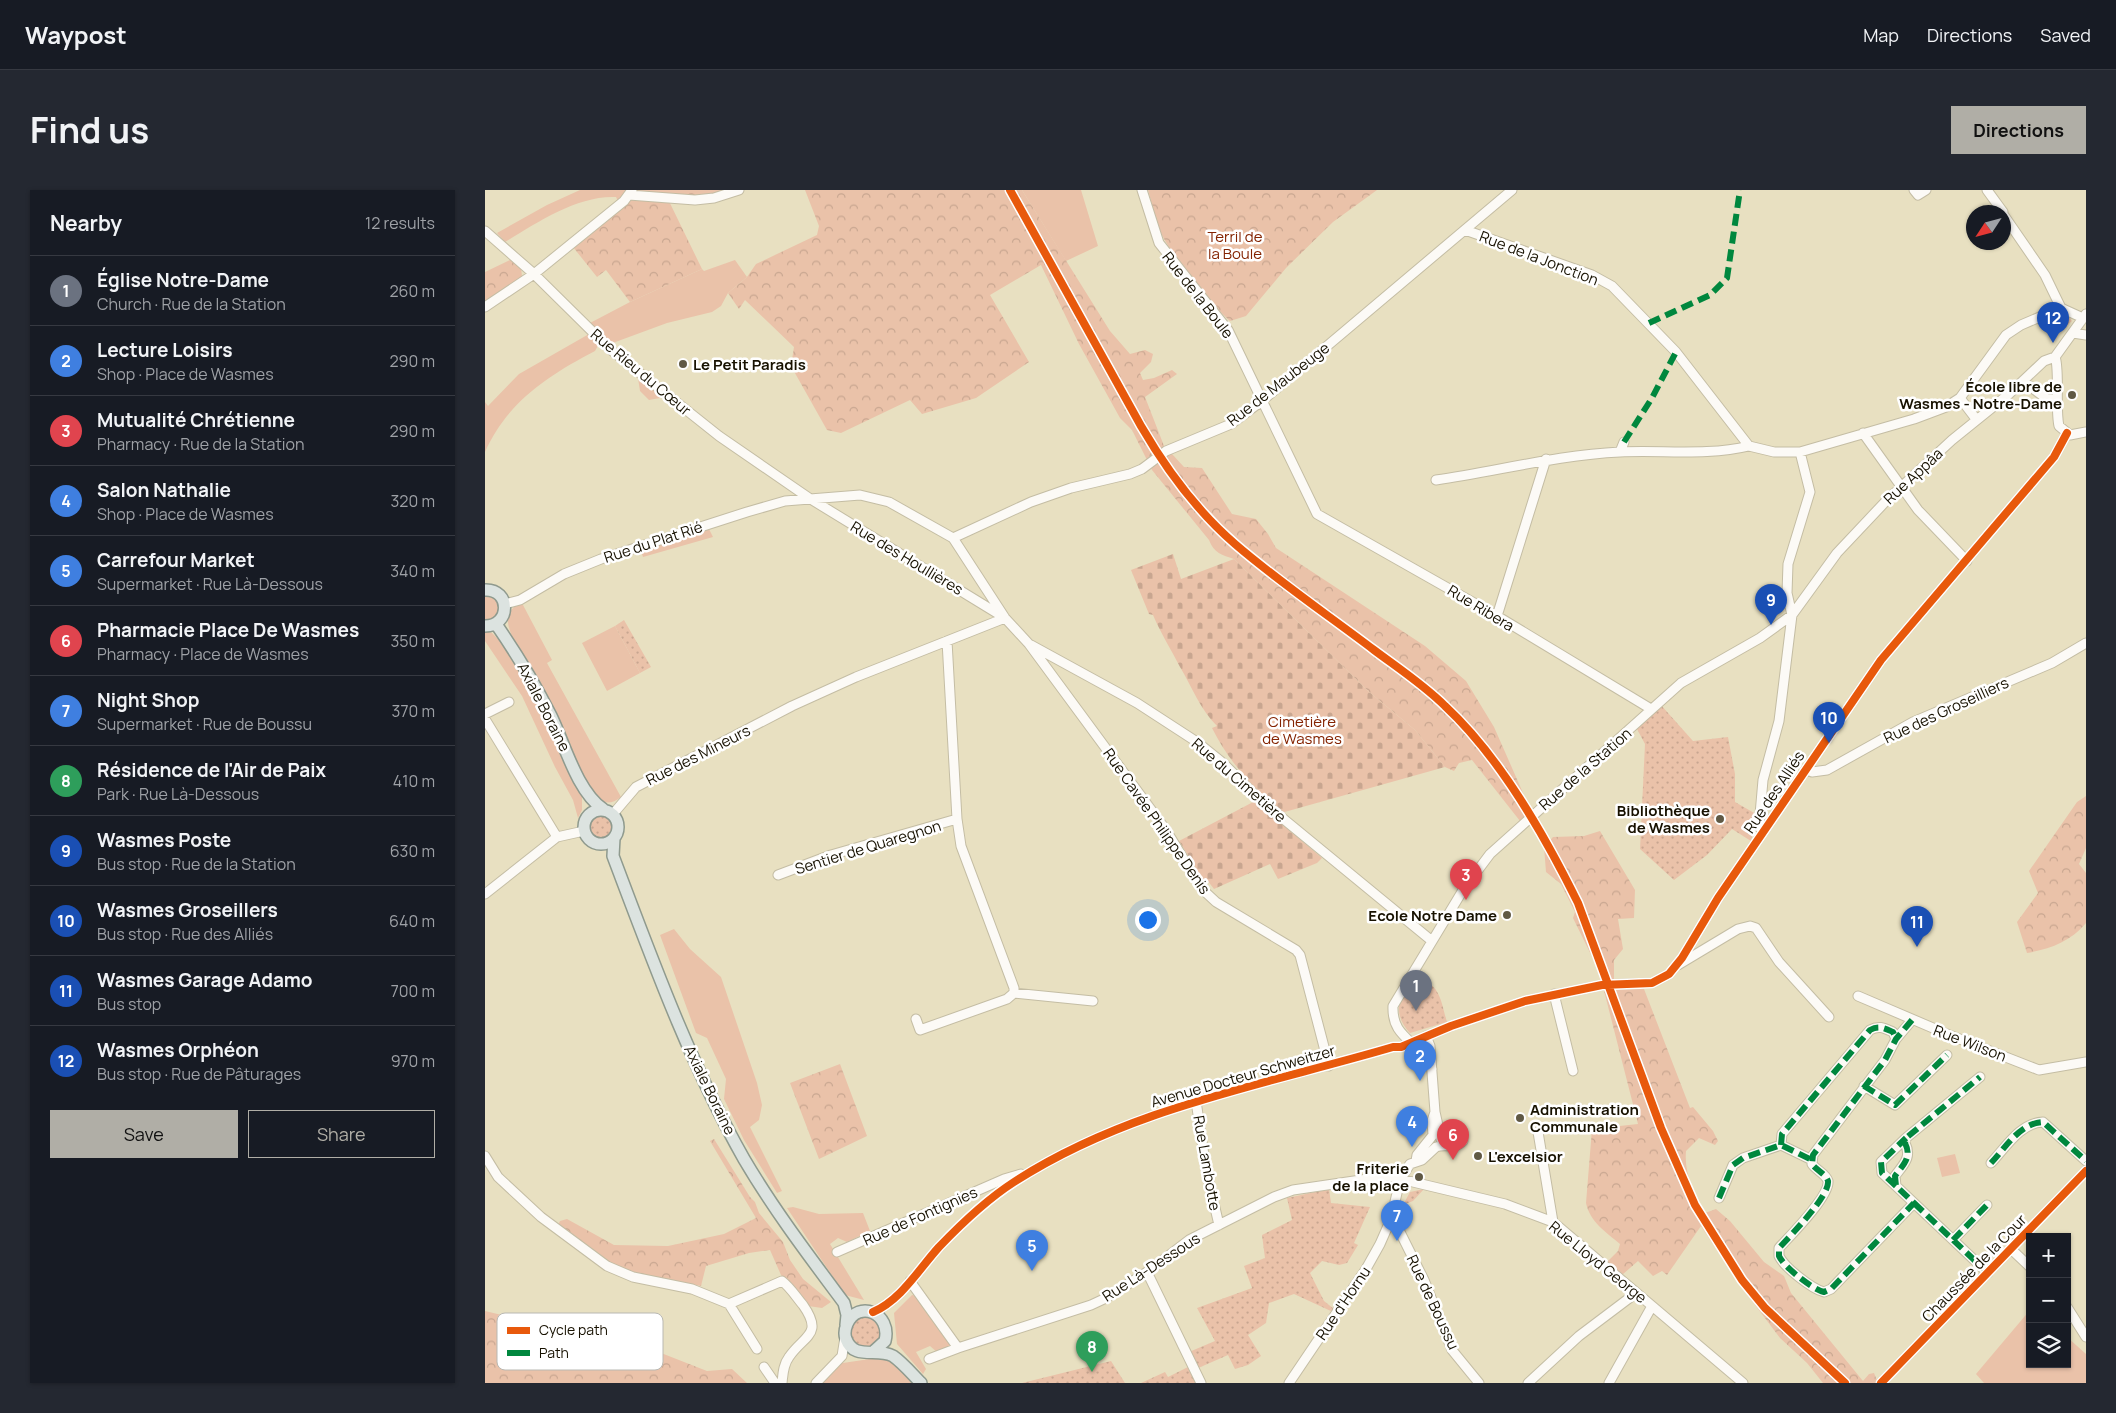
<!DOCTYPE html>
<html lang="en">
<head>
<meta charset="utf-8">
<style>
  :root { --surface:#171b24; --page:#242831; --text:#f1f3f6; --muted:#9ea1a6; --line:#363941; --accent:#b0aea6 }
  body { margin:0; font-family:Manrope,sans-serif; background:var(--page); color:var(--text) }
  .controls { position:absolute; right:15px; bottom:15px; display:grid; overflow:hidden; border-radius:0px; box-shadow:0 1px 4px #0004 }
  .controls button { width:45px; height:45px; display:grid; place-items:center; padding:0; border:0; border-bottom:1px solid var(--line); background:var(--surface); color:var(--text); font:25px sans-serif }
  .compass { position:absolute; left:1481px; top:15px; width:45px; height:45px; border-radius:50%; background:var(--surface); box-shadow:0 1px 4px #0004; rotate:234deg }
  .you { position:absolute; left:662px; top:729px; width:18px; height:18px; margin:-12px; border:4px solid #fff; border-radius:50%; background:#1a73e8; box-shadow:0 0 0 8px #1a73e833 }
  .badge { display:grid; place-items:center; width:32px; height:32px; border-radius:50%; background:var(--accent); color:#fff; font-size:16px; font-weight:700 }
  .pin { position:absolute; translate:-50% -41px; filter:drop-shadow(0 1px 2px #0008) }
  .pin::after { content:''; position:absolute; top:26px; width:18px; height:15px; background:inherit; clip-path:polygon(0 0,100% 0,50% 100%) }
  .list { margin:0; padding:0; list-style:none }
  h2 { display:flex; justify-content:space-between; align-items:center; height:65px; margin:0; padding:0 20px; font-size:21px }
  h2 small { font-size:16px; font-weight:400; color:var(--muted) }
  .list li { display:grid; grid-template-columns:32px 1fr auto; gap:15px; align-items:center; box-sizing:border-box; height:70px; padding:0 20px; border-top:1px solid var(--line) }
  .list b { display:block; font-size:19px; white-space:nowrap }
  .list p { margin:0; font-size:16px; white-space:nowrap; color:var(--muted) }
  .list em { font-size:16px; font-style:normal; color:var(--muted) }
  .actions { display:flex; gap:10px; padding:15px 20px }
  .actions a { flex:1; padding:11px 0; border:1px solid var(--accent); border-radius:0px; text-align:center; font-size:18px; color:var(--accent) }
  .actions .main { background:var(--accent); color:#111 }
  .icon { flex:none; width:28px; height:28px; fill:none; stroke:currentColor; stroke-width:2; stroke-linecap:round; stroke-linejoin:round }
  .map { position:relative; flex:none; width:1601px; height:1193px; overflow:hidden; border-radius:0px }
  header { display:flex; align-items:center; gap:30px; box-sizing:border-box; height:70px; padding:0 25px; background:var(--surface); border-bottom:1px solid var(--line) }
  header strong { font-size:24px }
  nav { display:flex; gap:28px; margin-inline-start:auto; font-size:18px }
  .intro { display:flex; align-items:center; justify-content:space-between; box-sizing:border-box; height:120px; padding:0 30px }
  h1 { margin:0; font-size:35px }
  .button { padding:12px 22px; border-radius:0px; background:var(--accent); color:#111; font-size:18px; font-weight:700 }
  main { display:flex; gap:30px; padding:0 30px }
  aside { flex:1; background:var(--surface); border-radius:0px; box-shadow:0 1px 4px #0004 }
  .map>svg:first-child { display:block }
</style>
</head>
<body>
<header>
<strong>Waypost</strong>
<nav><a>Map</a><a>Directions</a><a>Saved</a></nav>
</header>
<div class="intro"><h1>Find us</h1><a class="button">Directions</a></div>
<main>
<aside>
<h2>Nearby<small>12 results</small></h2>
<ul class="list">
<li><span class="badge" style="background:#6b7280">1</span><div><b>Église Notre-Dame</b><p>Church · Rue de la Station</p></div><em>260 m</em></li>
<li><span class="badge" style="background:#3f7fe0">2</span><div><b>Lecture Loisirs</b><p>Shop · Place de Wasmes</p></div><em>290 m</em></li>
<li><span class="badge" style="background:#e0444e">3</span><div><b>Mutualité Chrétienne</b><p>Pharmacy · Rue de la Station</p></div><em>290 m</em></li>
<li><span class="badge" style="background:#3f7fe0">4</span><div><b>Salon Nathalie</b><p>Shop · Place de Wasmes</p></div><em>320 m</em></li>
<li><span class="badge" style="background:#3f7fe0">5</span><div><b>Carrefour Market</b><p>Supermarket · Rue Là-Dessous</p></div><em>340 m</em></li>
<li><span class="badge" style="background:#e0444e">6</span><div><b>Pharmacie Place De Wasmes</b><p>Pharmacy · Place de Wasmes</p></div><em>350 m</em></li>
<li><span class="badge" style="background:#3f7fe0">7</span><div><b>Night Shop</b><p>Supermarket · Rue de Boussu</p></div><em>370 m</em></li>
<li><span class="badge" style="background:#2e9e5b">8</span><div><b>Résidence de l'Air de Paix</b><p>Park · Rue Là-Dessous</p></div><em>410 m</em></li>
<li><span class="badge" style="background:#1a4fb4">9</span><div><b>Wasmes Poste</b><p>Bus stop · Rue de la Station</p></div><em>630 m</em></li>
<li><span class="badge" style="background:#1a4fb4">10</span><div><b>Wasmes Groseillers</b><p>Bus stop · Rue des Alliés</p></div><em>640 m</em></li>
<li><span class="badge" style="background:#1a4fb4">11</span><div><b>Wasmes Garage Adamo</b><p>Bus stop</p></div><em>700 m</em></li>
<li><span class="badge" style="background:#1a4fb4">12</span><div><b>Wasmes Orphéon</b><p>Bus stop · Rue de Pâturages</p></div><em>970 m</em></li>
</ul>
<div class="actions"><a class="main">Save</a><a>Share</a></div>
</aside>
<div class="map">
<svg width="1601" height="1193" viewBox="0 0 1601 1193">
  <defs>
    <pattern id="forest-crowns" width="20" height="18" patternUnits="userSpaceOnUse" patternTransform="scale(1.25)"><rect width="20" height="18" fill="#eac2a9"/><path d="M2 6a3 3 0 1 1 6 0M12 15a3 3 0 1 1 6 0" fill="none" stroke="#c8a690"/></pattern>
    <pattern id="cemetery-stones" width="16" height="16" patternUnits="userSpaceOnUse" patternTransform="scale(1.25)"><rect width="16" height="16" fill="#eac2a9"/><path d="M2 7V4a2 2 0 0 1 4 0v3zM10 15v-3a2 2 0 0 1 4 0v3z" fill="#c8a690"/></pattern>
    <pattern id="park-dots" width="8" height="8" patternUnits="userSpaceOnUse" patternTransform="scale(1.25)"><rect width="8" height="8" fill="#eac2a9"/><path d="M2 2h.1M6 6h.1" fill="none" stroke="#c8a690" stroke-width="1.8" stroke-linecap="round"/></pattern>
  </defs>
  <rect width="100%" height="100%" fill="#e8e0c1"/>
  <path fill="#eac2a9" d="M95,0H143L133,11L131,7C93,5 51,33 20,52L12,43L62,15Z
    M537,0H596L613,56L581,71Z
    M250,70L262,87L243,103L236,116L227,122L182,133L125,154L105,133L145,112L217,79L219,81Z
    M104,144L114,154L110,161C64,185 22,212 0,262V212L3,216L34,184Z
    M153,188L176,206L175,208L164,210L155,201Z
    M224,339L228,347L158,367L156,361Z
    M0,404L7,405L16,415L13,427L0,431Z
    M33,413L38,415L67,470L62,473L136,607C123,617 116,612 107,602L97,607V620L93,628L88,610L70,577L37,506L0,451V441L7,443L19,455L28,449C22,434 19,425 33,413Z
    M130,436L155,483L122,501L97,453Z
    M189,739L205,759L236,787L272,893L277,915L274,930L265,937L297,1001L292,1003L259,950L239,909L241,889L222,848L211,843L175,745Z
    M1470,964L1475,983L1457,987L1452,968Z
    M308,1017L334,1024L378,1023L385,1041L362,1052L353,1048L345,1054L379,1110L360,1105L302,1018Z
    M427,1105L433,1106L465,1154L464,1159L453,1163L445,1156L431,1162L441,1179L438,1184L412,1154L409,1123Z
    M1545,1120V1174H1582V1147L1601,1164V1193H1499L1491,1184Z
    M398,1167L409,1173L430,1193H331L354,1171L358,1173Z"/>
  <path fill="url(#forest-crowns)" d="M143,0H241L220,6L181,5L217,79L145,112L121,80L112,87L84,52L133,11Z
    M320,0H537L625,141L645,164L660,160L668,164L666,172L655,183L658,190L669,188L687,180L692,184L660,207L681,261L687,264L699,277L717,278L747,324L771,329L783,344L791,358L940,456L981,491L1009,537L1046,621L1035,631L987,570L974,573L969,581L960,577L930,540L883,501L749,369C737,365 729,363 724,350L667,280L647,240L635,228L594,154L556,75L505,105L544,172L491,208L437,224L425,210L356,243L342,240L306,176L309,157L260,110L254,119L243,103L262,87L271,74L332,45L334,36Z
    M663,0H892L848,32L801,78L761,126L745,131C725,113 686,65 675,41C669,28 667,13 663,0Z
    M27,69L36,77L37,87L0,112V82Z
    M1601,606V658L1594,674L1601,683V733C1585,752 1565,759 1542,763L1532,732L1553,703L1544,681L1592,612Z
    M1115,641L1150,700L1149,728L1133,729L1138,759L1129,770V794H1154L1159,799L1205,918L1208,917L1228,941L1233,951L1230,955L1214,948L1201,961C1199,984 1209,1003 1220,1023L1231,1019L1245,1031L1279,1072L1299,1086L1306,1103L1378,1191L1384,1184L1389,1183L1393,1193H1338L1322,1173L1295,1148L1255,1095L1216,1036L1182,1085L1177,1081L1168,1086L1153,1071L1137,1085L1122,1072L1133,1061L1135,1054C1121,1042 1105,1032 1101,1013L1107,939L1153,934L1114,781L1088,728L1090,722L1076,694L1061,682L1059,657L1068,647L1099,646Z
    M355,874L382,946L334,969L305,893Z
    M229,949L265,1007L270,1012L274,1023L298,1052L305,1070L318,1089L346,1112L337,1118L323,1116L296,1085L285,1060L264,1063L221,1076L216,1096L146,1082L124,1073L73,1035L75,1031L82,1029L129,1055L183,1056L239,1044L271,1028L225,951Z
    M0,1121L21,1126L34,1136L46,1135L55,1153L110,1147L171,1161L222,1181L247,1179L262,1193H0Z"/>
  <path fill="url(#cemetery-stones)" d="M688,364L696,389L749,369L883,501L930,540L960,577L796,623C768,598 744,572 727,538L732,536C715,519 707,497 695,477C686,459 676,444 668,425L664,424L646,380Z
    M770,611L837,668L832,673L793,689L785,674L729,699L722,690L719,691L694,651Z"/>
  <path fill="url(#park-dots)" d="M1581,124L1587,131L1578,139L1570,129Z
    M139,430L166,477L155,483L130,436Z
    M1175,514L1208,551L1243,547L1250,584V612L1271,624L1266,651L1247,639L1222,665L1189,690L1155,659L1160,554L1152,539Z
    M103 636a13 13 0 1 1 26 0a13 13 0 1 1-26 0Z
    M935,792C955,791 957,816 962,832L925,843C908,826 910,801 935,792Z
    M844,999L846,1013L885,1017L869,1053L873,1055L862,1073L854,1075L837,1071L825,1083L839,1111L849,1119L848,1122L809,1104L784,1113L781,1133L763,1145L776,1166L763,1175L750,1179L743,1165L711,1179L704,1162L730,1151L712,1118L767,1098L759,1076L780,1068L777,1045L807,1030L802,1008Z
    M939,999L928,1011L918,1015L925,1002Z
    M365 1142a16 16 0 1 1 32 0a16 16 0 1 1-32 0Z
    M626,1171L640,1193H537Z
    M705,1176L713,1193H656L680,1182L683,1187Z"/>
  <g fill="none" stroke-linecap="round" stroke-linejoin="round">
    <defs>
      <path id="minor" d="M657,0L674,53L743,140L832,324L1012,426L1166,519
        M1429,0L1433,5L1441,0
        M1502,0L1518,22
        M144,5L210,10L229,8L254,0
        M1518,24L1560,85L1576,118
        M980,40L1107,85L1127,96L1191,162L1264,256L1289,262H1315L1429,229L1461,217L1475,208L1491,229
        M0,41L49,84L126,160L234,246L324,308L520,428
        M0,117L49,84L139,11L147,0
        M1576,118L1598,128
        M1588,143L1601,145
        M1570,167C1575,178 1570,220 1574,236L1585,245L1601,242
        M1570,167L1601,124
        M1538,191L1562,209L1572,210
        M1475,208L1521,145L1536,135L1576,118
        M1378,243L1433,320L1482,371
        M1135,262L1139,252
        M951,290C1013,281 1073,265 1135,262C1178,260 1223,266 1264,256
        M468,348L546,312L586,298L645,284L657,279L681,261L746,234L778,210L1027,0
        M20,414L35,410L79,384L116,369L262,322L300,311L375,305L404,312L468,348L520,428L544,454L681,640L717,699L731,712L811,760L815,765L844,876
        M1012,426L1061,269
        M546,455L652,513L712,552L738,573L773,608L947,751
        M0,524L24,512
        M0,529L72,647
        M1321,579L1327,582L1342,580L1428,532L1567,473L1601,453
        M128,624L151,597L307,516L371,487L520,428
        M1278,642L1274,636L1278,590L1294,531L1307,425L1302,403L1303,374L1325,302L1315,262
        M293,685L346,665L472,629L462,451
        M0,704L72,647L99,641
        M1193,775L1253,739L1265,736L1271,738L1294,772L1344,827
        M529,803L608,811
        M1069,804L1088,881
        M1373,806L1462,844L1554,880L1601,872
        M431,829L435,840L522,809L529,803V798L476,656L472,629
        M1427,830L1411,849L1400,870L1328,965L1327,974C1331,980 1341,984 1343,991C1345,1006 1304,1047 1294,1058V1066C1299,1077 1327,1099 1339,1102L1346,1099L1429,1013L1411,996L1410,986C1419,974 1427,967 1420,953L1421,948L1495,887
        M941,846L945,856L950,922L956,949
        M947,879C943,873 939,864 933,859C918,845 907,838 908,816L978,700L1005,664L1196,493L1275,448L1307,425L1352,363L1401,311L1467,250L1524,204L1559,171L1570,167
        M1379,896L1410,915L1462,865
        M711,911L721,979L734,1035
        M1053,942L1068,1032
        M956,949L978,951
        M1296,955L1297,944L1385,840C1394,835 1399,838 1408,842L1411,849
        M0,966L13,987L56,1027L122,1076L148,1087L207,1099L244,1114L272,1159
        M931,971L932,965L948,945L947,931L950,922
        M1506,973C1521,957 1535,933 1558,932L1601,971
        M1411,996L1397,983L1396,972L1421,948
        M1234,1008L1248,975L1258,968L1296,955L1327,970
        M1429,1013L1503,1083
        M906,1029L914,1040L939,1090L967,1160L994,1193
        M1468,1050L1502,1015
        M1526,1059L1545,1077
        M352,1062L519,989L536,984
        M662,1082L716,1193
        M425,1091L473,1158L606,1115L621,1108L662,1082L704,1050L789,1007L808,1000L903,986L1020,1014L1068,1032L1258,1193
        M244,1114L297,1091C306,1098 311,1107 318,1115C339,1145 319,1145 304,1167C298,1175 298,1184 297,1193
        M1582,1117L1601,1147
        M388,1122C416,1110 434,1079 454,1057C477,1033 501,1010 529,992C643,918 779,895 908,857H916L966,836L1040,811L1117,795L1167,793L1184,784L1197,768L1233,708L1396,470L1569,267L1582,243
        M444,1169L473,1158
        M279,1177L290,1193
        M331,1193L357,1166L360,1147
        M804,1193L881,1079L895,1054L906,1029L915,990L925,974L937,970L951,957C960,953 969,960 978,951
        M1043,1193L1094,1146L1151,1103
        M1124,1193L1167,1116
        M1396,1193L1601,981"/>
      <path id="major" d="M0,400C26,399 26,436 0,436
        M11,434C31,463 50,494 66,526C80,555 92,601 118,619
        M99 637a17 17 0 1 1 34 0a17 17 0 1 1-34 0Z
        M129,648L128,666C167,769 205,874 259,969C289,1020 324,1066 359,1113L362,1125L361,1135
        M388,1162L400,1151C407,1123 373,1109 362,1134C360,1139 359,1144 361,1149C369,1171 392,1157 408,1166C418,1173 427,1184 436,1193"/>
    </defs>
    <use href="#minor" stroke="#c4bda4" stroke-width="11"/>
    <use href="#major" stroke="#8f9a8e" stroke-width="14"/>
    <use href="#minor" stroke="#fcfaf6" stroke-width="9"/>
    <use href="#major" stroke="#dce3e0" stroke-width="11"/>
    <path stroke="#00873e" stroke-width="6" stroke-dasharray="12 6" stroke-linecap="butt" d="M1164,133L1225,105L1242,88L1255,0
      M1139,252L1167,208L1191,162
      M1427,830L1411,849L1400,870L1328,965L1327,974C1331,980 1341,984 1343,991C1345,1006 1304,1047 1294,1058V1066C1299,1077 1327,1099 1339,1102L1346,1099L1429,1013L1411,996L1410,986C1419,974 1427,967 1420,953L1421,948L1495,887
      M1379,896L1410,915L1462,865
      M1296,955L1297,944L1385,840C1394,835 1399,838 1408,842L1411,849
      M1506,973C1521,957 1535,933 1558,932L1601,971
      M1411,996L1397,983L1396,972L1421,948
      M1234,1008L1248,975L1258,968L1296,955L1327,970
      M1429,1013L1503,1083
      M1468,1050L1502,1015"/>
    <defs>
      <path id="cycleway" d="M525,0L656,236C681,279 713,322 750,354C794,392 843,425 889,460C913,478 939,495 960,516C1016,568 1060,646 1093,713L1176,938L1210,1015L1257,1090L1280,1118L1360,1193
        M388,1122C416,1110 434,1079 454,1057C477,1033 501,1010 529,992C643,918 779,895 908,857H916L966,836L1040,811L1117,795L1167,793L1184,784L1197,768L1233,708L1396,470L1569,267L1582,243
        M1396,1193L1601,981"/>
    </defs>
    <use href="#cycleway" stroke="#fff" stroke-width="11"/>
    <use href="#cycleway" stroke="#e8590c" stroke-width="8"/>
  </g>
  <g fill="#605944" stroke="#fff" stroke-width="2">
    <circle cx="198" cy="174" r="5"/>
    <circle cx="1587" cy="205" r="5"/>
    <circle cx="1235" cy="629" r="5"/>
    <circle cx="1022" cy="725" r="5"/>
    <circle cx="1035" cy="928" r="5"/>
    <circle cx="993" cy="966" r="5"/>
    <circle cx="934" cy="987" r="5"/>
  </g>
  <g text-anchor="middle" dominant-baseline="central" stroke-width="5" stroke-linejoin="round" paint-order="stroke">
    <g font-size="15" fill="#842301" stroke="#fff">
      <text x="750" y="46">Terril de<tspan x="750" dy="17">la Boule</tspan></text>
      <text x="817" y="531">Cimetière<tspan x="817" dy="17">de Wasmes</tspan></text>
    </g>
    <g font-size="15" fill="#171100" stroke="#fff">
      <text transform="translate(1054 68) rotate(21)">Rue de la Jonction</text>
      <text transform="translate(713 105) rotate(52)">Rue de la Boule</text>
      <text transform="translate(156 182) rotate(40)">Rue Rieu du Cœur</text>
      <text transform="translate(793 194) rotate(-38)">Rue de Maubeuge</text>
      <text transform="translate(1428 286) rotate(-43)">Rue Appâa</text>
      <text transform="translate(168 352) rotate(-18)">Rue du Plat Rié</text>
      <text transform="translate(422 368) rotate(31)">Rue des Houllières</text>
      <text transform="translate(996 418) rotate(31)">Rue Ribera</text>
      <text transform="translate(59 517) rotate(63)">Axiale Boraine</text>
      <text transform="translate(1461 520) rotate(-25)">Rue des Groseilliers</text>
      <text transform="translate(213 565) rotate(-27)">Rue des Mineurs</text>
      <text transform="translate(1100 579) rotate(-41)">Rue de la Station</text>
      <text transform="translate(754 590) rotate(41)">Rue du Cimetière</text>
      <text transform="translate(1289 602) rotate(-56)">Rue des Alliés</text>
      <text transform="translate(672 631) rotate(55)">Rue Cavée Philippe Denis</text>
      <text transform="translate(383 657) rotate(-17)">Sentier de Quaregnon</text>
      <text transform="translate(1485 853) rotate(21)">Rue Wilson</text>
      <text transform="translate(758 886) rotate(-16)">Avenue Docteur Schweitzer</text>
      <text transform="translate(225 900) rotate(64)">Axiale Boraine</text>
      <text transform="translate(722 973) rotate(80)">Rue Lambotte</text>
      <text transform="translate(435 1026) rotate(-24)">Rue de Fontignies</text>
      <text transform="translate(1113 1072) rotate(39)">Rue Lloyd George</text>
      <text transform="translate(666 1077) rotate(-33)">Rue Là-Dessous</text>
      <text transform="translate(1489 1078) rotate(-46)">Chaussée de la Cour</text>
      <text transform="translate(948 1112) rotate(65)">Rue de Boussu</text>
      <text transform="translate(858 1113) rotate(-56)">Rue d'Hornu</text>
    </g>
    <g font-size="15" font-weight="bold" fill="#171100" stroke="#fff" text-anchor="end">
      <text x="208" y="174" text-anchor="start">Le Petit Paradis</text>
      <text x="1577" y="196">École libre de<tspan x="1577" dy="17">Wasmes - Notre-Dame</tspan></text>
      <text x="1225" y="620">Bibliothèque<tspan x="1225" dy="17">de Wasmes</tspan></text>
      <text x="1012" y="725">Ecole Notre Dame</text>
      <text x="1045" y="919" text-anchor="start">Administration<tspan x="1045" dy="17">Communale</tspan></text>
      <text x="1003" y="966" text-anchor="start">L'excelsior</text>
      <text x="924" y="978">Friterie<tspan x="924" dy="17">de la place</tspan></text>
    </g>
  </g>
  <rect x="12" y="1123" width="166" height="57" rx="8" fill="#fff" stroke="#b9b8b2" stroke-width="1"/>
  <rect x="22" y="1137" width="23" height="7" fill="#e8590c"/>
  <rect x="22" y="1160" width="23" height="6" fill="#00873e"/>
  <g font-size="14" fill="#171100">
    <text x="54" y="1145">Cycle path</text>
    <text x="54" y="1168">Path</text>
  </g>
</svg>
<div class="controls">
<button>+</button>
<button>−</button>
<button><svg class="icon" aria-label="layers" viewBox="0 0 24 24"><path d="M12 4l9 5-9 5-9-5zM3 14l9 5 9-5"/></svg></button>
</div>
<svg class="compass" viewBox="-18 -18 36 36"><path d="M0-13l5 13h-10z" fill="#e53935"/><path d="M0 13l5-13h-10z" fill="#9ea1a6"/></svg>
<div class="you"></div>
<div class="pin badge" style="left:931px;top:821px;background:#6b7280">1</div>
<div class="pin badge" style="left:935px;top:891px;background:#3f7fe0">2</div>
<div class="pin badge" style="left:981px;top:710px;background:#e0444e">3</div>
<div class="pin badge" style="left:927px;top:957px;background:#3f7fe0">4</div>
<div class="pin badge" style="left:547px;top:1081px;background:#3f7fe0">5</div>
<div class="pin badge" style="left:968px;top:970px;background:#e0444e">6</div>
<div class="pin badge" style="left:912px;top:1051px;background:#3f7fe0">7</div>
<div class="pin badge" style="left:607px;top:1182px;background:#2e9e5b">8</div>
<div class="pin badge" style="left:1286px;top:435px;background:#1a4fb4">9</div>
<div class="pin badge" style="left:1344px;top:553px;background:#1a4fb4">10</div>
<div class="pin badge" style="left:1432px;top:757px;background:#1a4fb4">11</div>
<div class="pin badge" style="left:1568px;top:153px;background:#1a4fb4">12</div>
</div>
</main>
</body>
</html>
